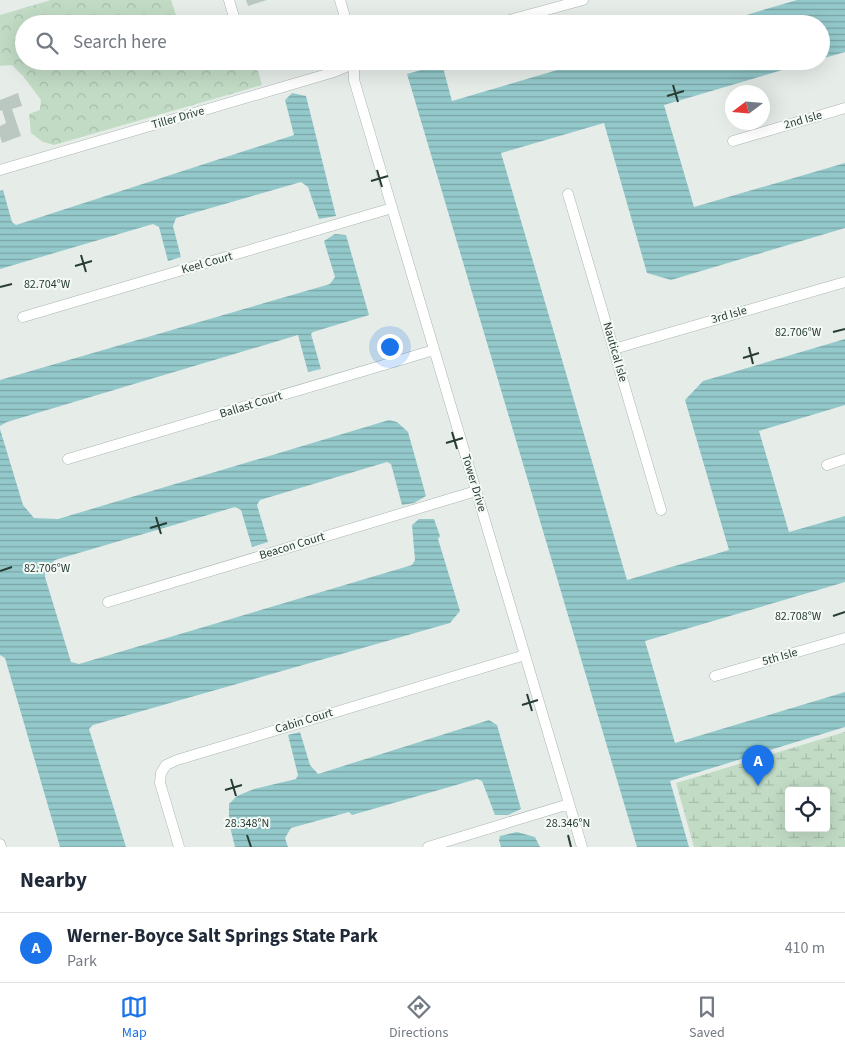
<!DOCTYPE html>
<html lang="en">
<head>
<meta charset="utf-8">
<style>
  :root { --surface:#fff; --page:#f6f6f7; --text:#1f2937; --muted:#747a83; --line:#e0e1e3; --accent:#1a73e8 }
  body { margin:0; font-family:"Source Sans 3",sans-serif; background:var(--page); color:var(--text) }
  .controls { position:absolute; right:15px; bottom:15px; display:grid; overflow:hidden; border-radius:5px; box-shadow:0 5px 20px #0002 }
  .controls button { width:45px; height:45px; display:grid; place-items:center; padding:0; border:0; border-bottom:1px solid var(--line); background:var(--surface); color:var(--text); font:25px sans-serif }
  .compass { position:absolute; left:725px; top:85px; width:45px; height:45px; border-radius:50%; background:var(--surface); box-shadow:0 5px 20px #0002; rotate:254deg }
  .you { position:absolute; left:389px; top:346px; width:18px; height:18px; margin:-12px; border:4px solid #fff; border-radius:50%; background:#1a73e8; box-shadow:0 0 0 8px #1a73e833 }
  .badge { display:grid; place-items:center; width:32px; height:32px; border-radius:50%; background:var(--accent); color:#fff; font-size:16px; font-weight:700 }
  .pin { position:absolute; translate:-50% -41px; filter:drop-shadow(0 1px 2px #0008) }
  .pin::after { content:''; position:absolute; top:26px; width:18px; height:15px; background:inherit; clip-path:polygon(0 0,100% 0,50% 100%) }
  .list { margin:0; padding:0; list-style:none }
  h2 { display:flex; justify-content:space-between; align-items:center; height:65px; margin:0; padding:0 20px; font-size:21px }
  h2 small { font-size:16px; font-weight:400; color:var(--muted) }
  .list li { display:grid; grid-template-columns:32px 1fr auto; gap:15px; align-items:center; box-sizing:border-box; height:70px; padding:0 20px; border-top:1px solid var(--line) }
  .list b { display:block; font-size:19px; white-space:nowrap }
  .list p { margin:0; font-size:16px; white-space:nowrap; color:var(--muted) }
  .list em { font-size:16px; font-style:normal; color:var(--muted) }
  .icon { flex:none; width:28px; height:28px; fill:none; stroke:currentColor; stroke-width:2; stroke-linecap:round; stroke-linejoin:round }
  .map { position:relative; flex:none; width:845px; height:847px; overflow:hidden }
  .search { position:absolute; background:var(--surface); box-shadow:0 5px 20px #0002; left:15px; right:15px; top:15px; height:55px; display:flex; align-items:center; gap:12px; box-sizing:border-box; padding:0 18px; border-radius:28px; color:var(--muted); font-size:19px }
  .sheet { height:135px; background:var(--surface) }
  nav { display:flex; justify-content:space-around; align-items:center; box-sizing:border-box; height:70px; border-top:1px solid var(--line); background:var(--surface); font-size:14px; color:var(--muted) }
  nav a { display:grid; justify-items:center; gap:2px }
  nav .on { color:var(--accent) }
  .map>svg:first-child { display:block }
</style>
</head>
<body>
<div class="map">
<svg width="845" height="847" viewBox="0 0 845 847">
  <defs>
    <pattern id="forest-crowns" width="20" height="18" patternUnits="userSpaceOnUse" patternTransform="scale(1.25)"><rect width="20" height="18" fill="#c1dbc5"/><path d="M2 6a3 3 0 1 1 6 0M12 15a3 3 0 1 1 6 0" fill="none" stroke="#a6bdaa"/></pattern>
    <pattern id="wetland-marsh" width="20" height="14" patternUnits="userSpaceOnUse" patternTransform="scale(1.25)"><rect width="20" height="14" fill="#c1dbc5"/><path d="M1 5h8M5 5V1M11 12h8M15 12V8" fill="none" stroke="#a6bdaa"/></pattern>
    <pattern id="water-rules" width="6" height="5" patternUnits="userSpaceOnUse" patternTransform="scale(1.25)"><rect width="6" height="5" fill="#94c9cb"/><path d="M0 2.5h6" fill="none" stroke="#79a4a6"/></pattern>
  </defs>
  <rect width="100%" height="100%" fill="#e6ede9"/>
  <path fill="url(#forest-crowns)" d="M51,0H171L179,24H24V61H243L247,67L258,71L262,85L54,145L43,142L31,133L29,114L40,110L41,100L23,76L12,65L0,66V15Z"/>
  <path fill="url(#wetland-marsh)" fill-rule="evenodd" d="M845,732V847H694L676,783ZM789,791H826V828H789Z"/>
  <path fill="url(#water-rules)" d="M797,0H845V52L821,59V24H716Z
    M588,61H813L664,105L694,207L845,163V228L671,280L647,273L604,123L501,153L627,580L729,550L685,400L703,381L845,339V405L759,431L789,532L845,516V582L645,641L675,743L845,692V727L670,781L689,847H637L407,74L442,64L452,101Z
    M292,93L306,96L336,216L319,219L308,187L301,182L176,218L173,226L181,257L168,261L159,227L153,224L0,269V191L3,190L12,222L16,225L294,135L285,100Z
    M335,234L346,235L369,315L313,332L311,334L321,369L308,372L298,335L7,422L0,426V380L330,284L335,277L324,241Z
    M389,420L397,422L408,432L426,496L414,503L402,505L391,464L387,462L260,500L257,505L268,542L252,547L241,510L235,507L55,560L45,571V577L71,662L79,664L412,565L415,560L412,525L419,519H434L440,536L438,539L460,611L450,623L93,725L89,729L126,847H60L5,658L0,655V429L23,505L34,518L58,519Z
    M489,720L497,725L521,809L508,815H495L482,781L477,779L352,815L349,812L291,828L285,838L288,847H235L229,823V804L237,796L254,789L296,779L298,775L288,735L300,732L310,765L318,774Z
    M517,832L535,837L540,847H501L499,840L500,836Z"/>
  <path fill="#bbc8c2" d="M246,0H267L248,6Z
    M286,17L288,24H263V23Z
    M18,93L22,106L12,109L21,136L2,143L0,136V126L6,123L2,110L0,111V100Z"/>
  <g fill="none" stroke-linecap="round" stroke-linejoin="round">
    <defs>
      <path id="minor" d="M229,0L236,24
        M340,0L347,24
        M495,24L583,0
        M354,61V80L582,847
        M733,141L845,108
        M0,170L334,72L358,62
        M568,194L661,510
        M23,317L392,208
        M614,349L845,282
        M68,459L434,350
        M827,465L845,459
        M108,602L476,491
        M715,676L845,638
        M0,844L1,847
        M179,847L160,783L161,773L166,765L177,760L525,655
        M428,847L569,804"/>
    </defs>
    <use href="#minor" stroke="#a9b5af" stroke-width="11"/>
    <use href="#minor" stroke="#fff" stroke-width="10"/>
  </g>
  <path fill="none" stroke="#273d34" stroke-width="2" d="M673,85L678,102M667,96L684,91M377,170L382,187M371,181L388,176M81,255L86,272M75,266L92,261M0,287L12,284M833,332L845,329M749,347L753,364M743,358L759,353M452,432L457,449M446,443L463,438M156,517L161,534M150,528L167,523M0,571L12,567M833,616L845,612M527,694L532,711M522,705L538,700M231,779L236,796M225,790L242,785M247,835L251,847M568,835L571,847"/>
  <g text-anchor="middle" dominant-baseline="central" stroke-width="4" stroke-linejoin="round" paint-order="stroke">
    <g font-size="12" fill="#273d34" stroke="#f6faf7">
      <text transform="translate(178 118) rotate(-16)">Tiller Drive</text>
      <text transform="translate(803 120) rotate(-16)">2nd Isle</text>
      <text transform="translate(207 263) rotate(-16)">Keel Court</text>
      <text transform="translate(729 315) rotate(-16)">3rd Isle</text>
      <text transform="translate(615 352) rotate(74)">Nautical Isle</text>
      <text transform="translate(251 405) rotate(-17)">Ballast Court</text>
      <text transform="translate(474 483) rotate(73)">Tower Drive</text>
      <text transform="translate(292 546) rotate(-17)">Beacon Court</text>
      <text transform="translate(780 657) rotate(-16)">5th Isle</text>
      <text transform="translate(304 721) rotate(-17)">Cabin Court</text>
    </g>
  </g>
  <g font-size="12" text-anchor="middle" fill="#273d34" stroke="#f6faf7" stroke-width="4" stroke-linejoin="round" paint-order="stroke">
    <text x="47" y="288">82.704°W</text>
    <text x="798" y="336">82.706°W</text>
    <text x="47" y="572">82.706°W</text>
    <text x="798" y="620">82.708°W</text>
    <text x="247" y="827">28.348°N</text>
    <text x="568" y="827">28.346°N</text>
  </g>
</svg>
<div class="controls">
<button><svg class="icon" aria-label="locate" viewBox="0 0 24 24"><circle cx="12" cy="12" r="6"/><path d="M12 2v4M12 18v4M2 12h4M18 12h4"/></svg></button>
</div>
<svg class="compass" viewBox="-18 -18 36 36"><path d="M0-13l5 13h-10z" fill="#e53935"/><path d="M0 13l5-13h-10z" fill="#747a83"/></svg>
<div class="you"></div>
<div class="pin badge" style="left:758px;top:786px">A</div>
<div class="search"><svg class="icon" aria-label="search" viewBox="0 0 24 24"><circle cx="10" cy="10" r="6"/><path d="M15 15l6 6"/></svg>Search here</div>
</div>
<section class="sheet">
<h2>Nearby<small></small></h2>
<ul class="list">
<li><span class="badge">A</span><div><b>Werner-Boyce Salt Springs State Park</b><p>Park</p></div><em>410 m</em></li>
</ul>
</section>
<nav>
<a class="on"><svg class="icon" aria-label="map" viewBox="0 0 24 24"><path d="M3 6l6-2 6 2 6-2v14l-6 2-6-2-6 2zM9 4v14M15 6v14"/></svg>Map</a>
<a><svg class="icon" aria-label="directions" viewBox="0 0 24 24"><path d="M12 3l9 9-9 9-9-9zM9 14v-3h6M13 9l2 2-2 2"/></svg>Directions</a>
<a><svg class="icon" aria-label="saved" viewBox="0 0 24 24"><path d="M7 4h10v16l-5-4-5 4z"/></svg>Saved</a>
</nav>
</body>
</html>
